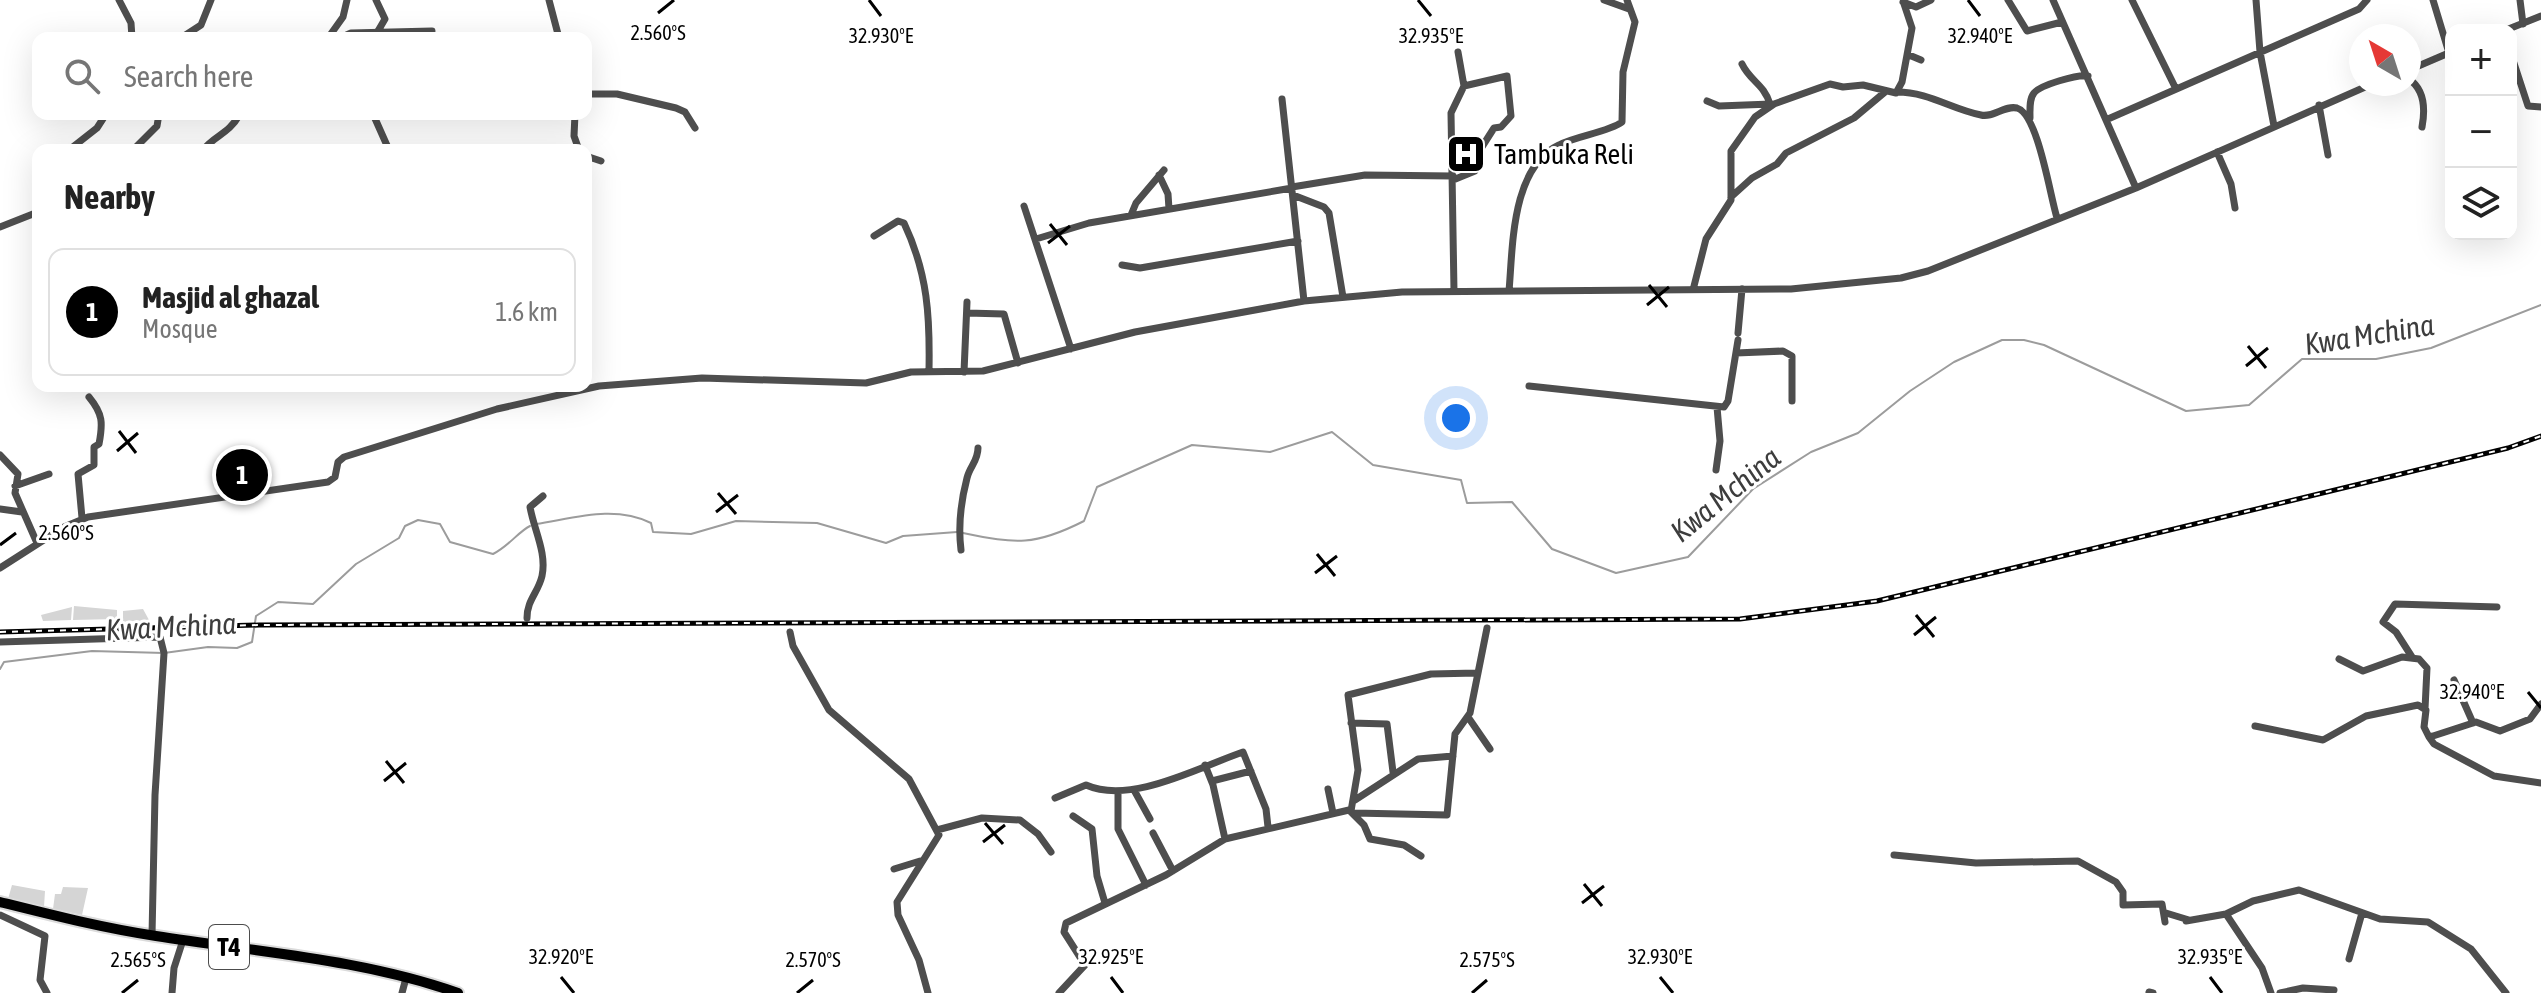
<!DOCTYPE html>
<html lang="en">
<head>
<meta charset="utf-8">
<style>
  :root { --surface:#fff; --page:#f6f6f6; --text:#222; --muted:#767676; --line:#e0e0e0; --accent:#000 }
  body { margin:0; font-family:"Asap Condensed",sans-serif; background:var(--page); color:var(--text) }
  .controls { position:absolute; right:24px; top:24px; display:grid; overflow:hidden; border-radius:16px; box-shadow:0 8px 32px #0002 }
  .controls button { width:72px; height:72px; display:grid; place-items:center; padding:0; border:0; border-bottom:2px solid var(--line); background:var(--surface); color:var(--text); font:40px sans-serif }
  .compass { position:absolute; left:2349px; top:24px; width:72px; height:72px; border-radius:50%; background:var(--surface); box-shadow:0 8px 32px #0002; rotate:321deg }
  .you { position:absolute; left:1456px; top:418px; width:28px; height:28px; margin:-20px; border:6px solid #fff; border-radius:50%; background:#1a73e8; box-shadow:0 0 0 12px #1a73e833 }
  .badge { display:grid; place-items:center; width:52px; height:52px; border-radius:50%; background:var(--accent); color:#fff; font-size:26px; font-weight:700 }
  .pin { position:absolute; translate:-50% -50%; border:4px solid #fff; box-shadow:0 2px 8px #0006 }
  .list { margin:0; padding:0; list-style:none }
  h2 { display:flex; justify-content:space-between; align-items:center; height:104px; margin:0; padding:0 32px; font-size:34px }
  h2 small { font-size:26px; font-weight:400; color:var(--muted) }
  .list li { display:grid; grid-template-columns:52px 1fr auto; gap:24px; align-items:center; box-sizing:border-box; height:128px; margin:0 16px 16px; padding:0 16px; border:2px solid var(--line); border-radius:16px }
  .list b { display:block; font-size:30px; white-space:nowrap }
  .list p { margin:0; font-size:26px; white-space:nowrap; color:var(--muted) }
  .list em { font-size:26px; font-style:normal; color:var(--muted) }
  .icon { flex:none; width:44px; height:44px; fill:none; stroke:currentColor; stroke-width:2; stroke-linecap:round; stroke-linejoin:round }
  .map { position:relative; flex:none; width:2541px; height:993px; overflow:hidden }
  .search { position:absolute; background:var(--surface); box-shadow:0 8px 32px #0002; left:32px; top:32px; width:560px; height:88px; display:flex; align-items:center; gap:20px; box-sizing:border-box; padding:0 28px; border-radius:16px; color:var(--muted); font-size:30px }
  .panel { position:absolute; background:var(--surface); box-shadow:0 8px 32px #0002; left:32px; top:144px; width:560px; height:248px; border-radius:16px }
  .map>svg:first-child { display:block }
</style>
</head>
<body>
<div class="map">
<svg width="2541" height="993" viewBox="0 0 2541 993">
  <rect width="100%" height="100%" fill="#fff"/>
  <path fill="#d5d5d5" d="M74,606L117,610V619L73,620Z
    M72,607L71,620L43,621L41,615Z
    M143,609L149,620L123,622V611Z
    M12,885L45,891L44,907L8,899Z
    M63,887L88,888L82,915L53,909L55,894H61Z"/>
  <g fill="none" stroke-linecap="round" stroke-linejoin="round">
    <path stroke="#9c9c9c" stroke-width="2" d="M536,524C575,518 614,505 651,523L653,532L691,534L736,521L817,523L886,543L903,536L957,532
      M963,533C1016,544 1035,546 1084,521L1097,487L1192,445L1270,452L1332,432L1373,465L1461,480L1467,503L1512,502L1552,549L1616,573L1688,557L1753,489L1811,452L1858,433L1910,391L1954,362L2002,340H2024L2044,345L2186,411L2249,405L2302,359H2376L2431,348L2541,305
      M0,669L4,662L92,651L164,653L208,647L237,648L252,642L256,616L278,602L313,604L356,564L399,538L405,526L418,520L440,524L450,542L493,554C509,546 518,532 530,526"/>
    <defs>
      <path id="highway" d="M0,902C52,915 103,928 156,936C256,952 362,959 458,993"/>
    </defs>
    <use href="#highway" stroke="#dbdbdb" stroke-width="14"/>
    <path stroke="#4e4e4e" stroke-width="7" d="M119,0L131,23L132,38
      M376,0L385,19L378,31
      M549,0L559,38
      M1604,0L1629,9
      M2008,0L2027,31L2062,22
      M2053,0L2136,188
      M2132,0L2176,89
      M2256,0L2260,52L2274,126
      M2433,0L2449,53
      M2520,0L2523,24
      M1903,2L1916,7L1931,0
      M2506,30L2541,16
      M181,38L201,25L211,0
      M328,38L343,17L347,0
      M340,38L351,33L432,31
      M2511,54L2528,106L2541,107
      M1909,55L1921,60
      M1742,64C1750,81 1764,84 1770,104
      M2409,70L2451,52
      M2409,79C2425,90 2425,111 2422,127
      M1897,92C1929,92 1951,109 1981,115C1993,118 2005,105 2017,108C2038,114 2050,196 2057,218
      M586,94H617L676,108L685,112L695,128
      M1282,99L1304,301
      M1707,101L1719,106L1771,104
      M2319,105L2328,155
      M373,114L389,150
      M575,114L574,136L579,150
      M2030,118C2030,110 2029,99 2034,93C2040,85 2078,74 2088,76
      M2108,119L2359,9L2367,0
      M69,150L97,128L106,114
      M133,150L157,126L159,114
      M203,150C216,134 228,135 240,114
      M2217,152L2231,184L2235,208
      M586,156L601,161
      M1159,175L1168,194L1169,209
      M1453,180L1475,171L1480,150L1494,128L1501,127L1511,116L1507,76L1464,86
      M1292,187L1365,175L1453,176
      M1293,195L1324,207L1329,213L1343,297
      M1731,197L1752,178L1777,164L1786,153L1854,118L1885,92
      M1024,206L1071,349
      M1131,215L1136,203L1164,170
      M0,227L38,212
      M874,236L898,221L904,223C928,274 930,317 929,371
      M1036,239L1089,223L1292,188
      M1122,265L1140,268L1298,241
      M1693,290L1706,239L1731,200V151L1755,117L1774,104L1830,84L1843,87L1863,85L1896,93L1902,82L1912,28L1904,4
      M1454,291L1451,113L1464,86L1458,52
      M1509,291C1513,246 1511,168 1559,145C1576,136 1609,132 1622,122L1623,72L1635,22L1627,0
      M967,313L1004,314L1018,363
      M1738,333L1742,289
      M1736,353L1783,351L1792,356V401
      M964,372L967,302
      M1529,386L1724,407L1728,401L1738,340
      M0,455L18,474L15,493L37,543
      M1716,470L1720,441L1717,407
      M15,486L49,474
      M0,509L22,512
      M82,518L78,474L94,465V447L99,444C103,423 103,414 89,397
      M961,550C958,526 961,501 967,478C970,466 978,461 978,448
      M0,568L64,527L88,517L328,482L335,477L338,462L344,457L497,409L599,386L702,378L866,383L911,372L983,371L1135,332L1304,301L1402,292L1791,289L1901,278L1928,271L2136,188L2372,84
      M527,618C527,600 538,593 542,576C547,553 534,530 530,507L543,496
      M790,632L793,646L829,710L909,779L939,835L897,902L898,915L919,960L928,993
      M0,642L160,637L164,653L155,795L152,935
      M2412,657L2396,632L2383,622L2395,604L2497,607
      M2339,659L2363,671L2402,657L2419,659L2427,668L2425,709
      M2454,680L2473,723
      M1468,717L1490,749
      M1351,723L1387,724L1393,772
      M2255,726L2323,740L2366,716L2418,705L2426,710L2424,727L2429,737L2433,736L2476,722L2500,731L2530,719L2541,704
      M2429,737L2434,744L2494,776L2541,783
      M1205,765L1213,785L1225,839
      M1212,781L1251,771
      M1328,789L1333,813
      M1134,790L1150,819
      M1118,791V829L1146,885
      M1055,798L1086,785C1131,805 1199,767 1243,752L1266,809L1268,827
      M1355,800L1418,759L1453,756
      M1351,811L1358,770L1348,695L1431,674L1477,673
      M1354,813L1447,815L1455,734L1470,713L1487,628
      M1073,816L1092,829L1097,876L1105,903
      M937,830L982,818L1020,820L1038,834L1051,852
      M1153,833L1173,871
      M1894,855L1976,863L2078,861L2116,882L2123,892V905L2162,904L2165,922
      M894,869L920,861
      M2166,913L2189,920
      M2226,914L2253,901L2299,890L2380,919L2428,922L2471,949L2506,993
      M0,915L45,936L40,980L47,993
      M2186,921L2226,914L2262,968L2271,993
      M2349,959L2362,913
      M2149,992L2153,993
      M172,993L174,968L183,940
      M402,993L406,978
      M1059,993L1085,965L1064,932L1066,923L1166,875L1225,839L1349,810L1364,825L1370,839L1404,845L1421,856
      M2280,993L2303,988L2334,990"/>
    <use href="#highway" stroke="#000" stroke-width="10"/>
    <defs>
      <path id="rail" d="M0,632L259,625L1740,619L1877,601L2508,448L2541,436"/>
    </defs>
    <use href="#rail" stroke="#000" stroke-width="5"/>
    <use href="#rail" stroke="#fff" stroke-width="2" stroke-dasharray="6" stroke-linecap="butt"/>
  </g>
  <path fill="none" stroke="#000" stroke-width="3" d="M869,0L881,16M1418,0L1431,16M1968,0L1980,16M658,13L674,0M1050,224L1067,245M1048,243L1070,226M1649,285L1667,307M1647,305L1669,287M2248,346L2266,368M2246,366L2268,348M119,431L136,453M117,451L138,433M718,493L736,514M716,512L738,495M0,545L16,533M1317,554L1335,576M1315,573L1337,556M1916,615L1934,637M1914,635L1936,617M2528,692L2541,708M386,761L404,783M384,781L406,763M985,823L1003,844M983,842L1005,825M1584,884L1602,906M1582,903L1604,886M561,977L574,993M1111,977L1123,993M1660,977L1673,993M2210,977L2222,993M122,993L138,980M797,993L813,980M1472,993L1487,980"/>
  <defs>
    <symbol id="hospital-square" viewBox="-11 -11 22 22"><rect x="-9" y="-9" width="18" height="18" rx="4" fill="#000" stroke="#fff"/><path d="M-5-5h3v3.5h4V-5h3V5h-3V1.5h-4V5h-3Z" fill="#fff"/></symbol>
  </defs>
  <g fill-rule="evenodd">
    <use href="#hospital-square" x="1444" y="132" width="44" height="44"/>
  </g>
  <g text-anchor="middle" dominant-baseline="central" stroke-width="6" stroke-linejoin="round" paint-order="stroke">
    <rect fill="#fff" stroke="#4c4c4c" stroke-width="2" x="209" y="925" width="40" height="44" rx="6"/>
    <g font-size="26" font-weight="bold" fill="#000">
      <text x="229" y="947">T4</text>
    </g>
    <g font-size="28" fill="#000" stroke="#fff" text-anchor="start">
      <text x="1494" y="154">Tambuka Reli</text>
    </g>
    <g font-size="30" font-style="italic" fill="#3d3d3d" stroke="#fff">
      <text transform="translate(2369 334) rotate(-9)">Kwa Mchina</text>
      <text transform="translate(1725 494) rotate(-39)">Kwa Mchina</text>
      <text transform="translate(171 626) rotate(-3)">Kwa Mchina</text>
    </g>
  </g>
  <g font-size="20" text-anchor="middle" fill="#000" stroke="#fff" stroke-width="6" stroke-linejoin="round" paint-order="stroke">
    <text x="658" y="40">2.560°S</text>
    <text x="881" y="43">32.930°E</text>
    <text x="1431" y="43">32.935°E</text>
    <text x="1980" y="43">32.940°E</text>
    <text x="66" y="540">2.560°S</text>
    <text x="2472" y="699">32.940°E</text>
    <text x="561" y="964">32.920°E</text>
    <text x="1111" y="964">32.925°E</text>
    <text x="1660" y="964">32.930°E</text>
    <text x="2210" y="964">32.935°E</text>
    <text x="138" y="967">2.565°S</text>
    <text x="813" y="967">2.570°S</text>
    <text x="1487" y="967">2.575°S</text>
  </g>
</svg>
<div class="controls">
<button>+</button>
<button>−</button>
<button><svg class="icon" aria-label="layers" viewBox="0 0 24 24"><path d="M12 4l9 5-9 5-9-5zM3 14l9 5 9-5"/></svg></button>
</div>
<svg class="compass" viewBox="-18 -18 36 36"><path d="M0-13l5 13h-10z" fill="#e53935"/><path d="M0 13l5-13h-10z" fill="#767676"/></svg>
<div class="you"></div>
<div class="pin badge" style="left:242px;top:475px">1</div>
<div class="search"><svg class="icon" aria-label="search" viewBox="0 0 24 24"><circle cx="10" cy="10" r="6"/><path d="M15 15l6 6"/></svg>Search here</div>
<section class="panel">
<h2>Nearby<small></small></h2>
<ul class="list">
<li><span class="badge">1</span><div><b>Masjid al ghazal</b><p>Mosque</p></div><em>1.6 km</em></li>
</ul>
</section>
</div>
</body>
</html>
